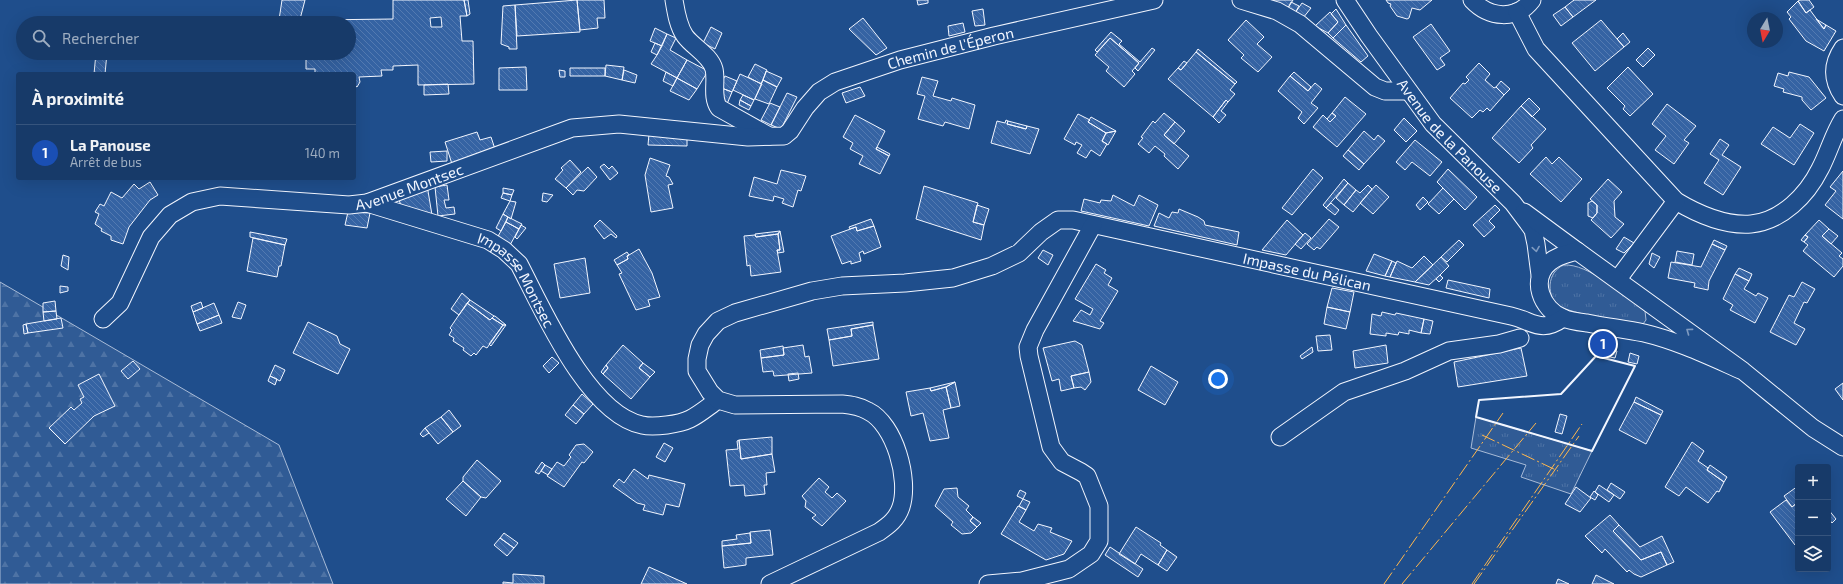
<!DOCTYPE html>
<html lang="fr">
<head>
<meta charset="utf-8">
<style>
  :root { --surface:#173a69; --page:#20416f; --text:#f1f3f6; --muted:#9eadc0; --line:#36547d; --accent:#90b9f0 }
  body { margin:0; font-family:"Exo 2",sans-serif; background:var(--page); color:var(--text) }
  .controls { position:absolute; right:12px; bottom:12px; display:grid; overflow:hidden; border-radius:4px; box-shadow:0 4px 16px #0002 }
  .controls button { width:36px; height:36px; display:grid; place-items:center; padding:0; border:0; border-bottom:1px solid var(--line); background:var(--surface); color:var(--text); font:20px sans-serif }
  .compass { position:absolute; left:1747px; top:12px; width:36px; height:36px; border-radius:50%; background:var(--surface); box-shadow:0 4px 16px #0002; rotate:190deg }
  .you { position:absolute; left:1218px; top:379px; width:14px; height:14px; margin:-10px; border:3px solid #fff; border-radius:50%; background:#1a73e8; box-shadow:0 0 0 6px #1a73e833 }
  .badge { display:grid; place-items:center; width:26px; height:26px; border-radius:50%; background:var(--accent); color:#fff; font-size:13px; font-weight:700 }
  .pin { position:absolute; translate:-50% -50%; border:2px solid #fff; box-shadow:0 1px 4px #0006 }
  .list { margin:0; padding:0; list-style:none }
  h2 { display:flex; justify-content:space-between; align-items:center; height:52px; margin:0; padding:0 16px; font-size:17px }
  h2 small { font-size:13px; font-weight:400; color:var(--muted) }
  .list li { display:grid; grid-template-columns:26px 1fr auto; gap:12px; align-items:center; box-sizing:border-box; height:56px; padding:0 16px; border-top:1px solid var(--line) }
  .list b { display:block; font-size:15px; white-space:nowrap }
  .list p { margin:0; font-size:13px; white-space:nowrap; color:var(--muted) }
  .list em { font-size:13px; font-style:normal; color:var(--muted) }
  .icon { flex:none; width:22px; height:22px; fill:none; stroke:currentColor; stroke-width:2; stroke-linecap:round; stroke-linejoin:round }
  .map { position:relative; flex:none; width:1843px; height:584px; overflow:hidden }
  .search { position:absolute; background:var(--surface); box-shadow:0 4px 16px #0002; left:16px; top:16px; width:340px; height:44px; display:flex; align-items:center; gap:10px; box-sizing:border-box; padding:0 14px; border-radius:22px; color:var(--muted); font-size:15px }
  .panel { position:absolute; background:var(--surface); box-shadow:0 4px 16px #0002; left:16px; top:72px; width:340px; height:108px; border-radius:4px }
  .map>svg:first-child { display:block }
</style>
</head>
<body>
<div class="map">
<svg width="1843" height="584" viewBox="0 0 1843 584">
  <defs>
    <pattern id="grass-tufts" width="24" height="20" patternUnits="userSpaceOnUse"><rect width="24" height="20" fill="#305b95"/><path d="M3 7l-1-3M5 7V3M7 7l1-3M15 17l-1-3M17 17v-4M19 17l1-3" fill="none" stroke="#4e73a5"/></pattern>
    <pattern id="forest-firs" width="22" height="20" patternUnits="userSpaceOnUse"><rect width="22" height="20" fill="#305b95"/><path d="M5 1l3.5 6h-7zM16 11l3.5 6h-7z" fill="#4e73a5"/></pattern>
    <pattern id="building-back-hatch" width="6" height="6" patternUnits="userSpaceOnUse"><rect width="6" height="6" fill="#3563a3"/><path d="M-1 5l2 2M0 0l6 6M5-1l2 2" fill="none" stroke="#537ab1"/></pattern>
  </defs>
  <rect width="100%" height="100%" fill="#1f4e8c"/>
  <path fill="url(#grass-tufts)" stroke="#a8bbd7" d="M1563,265C1589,263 1624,296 1645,311L1646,320L1643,324L1638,325C1622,321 1571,314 1560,306C1552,301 1550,294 1550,285C1551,275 1555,270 1563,265Z
    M1476,417L1592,451L1571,494L1521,477L1526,465L1471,448Z"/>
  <path fill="url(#forest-firs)" stroke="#a8bbd7" d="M0,282L279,445L333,584H0Z"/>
  <path fill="url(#building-back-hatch)" stroke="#f2f6ff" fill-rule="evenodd" d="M282,0H305L299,23L279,20Z
    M393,0H464L467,16H460L462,41H473L474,84L418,85V65L393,66V70H381L382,76L359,77L360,82L357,87L354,85V74H315V69H306V54L349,53V23H313V20L393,19ZM441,17L442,27H431L430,18Z
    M464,0H468L470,14L467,16Z
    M577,0L580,32L517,36L515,5Z
    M577,0H604L605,18H597L598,28L580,30Z
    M917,0H928V3L918,5Z
    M1274,0H1293L1288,8L1273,3Z
    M1386,0H1432L1420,10L1412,8L1409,18L1407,19L1397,16L1390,6L1391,4L1388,3Z
    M1574,0H1573H1596L1573,17L1565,7Z
    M1800,0H1809L1814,7L1806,13L1798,1Z
    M1798,1L1806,13L1810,10L1824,29L1826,25L1836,31L1824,51L1806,41L1789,19L1791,17L1787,12Z
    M1291,2L1299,6L1295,13L1288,8Z
    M1302,3L1311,8L1303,18L1295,13Z
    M515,5L517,49H509V47L501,44L503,6Z
    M1565,7L1573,17L1561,26L1553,15Z
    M983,9L985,25L975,26L972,11Z
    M1336,9L1346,25L1333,38L1328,33L1338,22L1331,14Z
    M1330,12L1338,22L1328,33L1315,26Z
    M863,18L887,48L876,55L849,29Z
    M1816,19L1826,25L1824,29Z
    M1246,20L1264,37L1257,44L1272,57L1258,72L1241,58L1244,55L1228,40Z
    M1601,20L1624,47L1595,71L1572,43Z
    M963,23L965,32L949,36L948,26Z
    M1431,24L1450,51L1440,58L1445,65L1437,70L1413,37Z
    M1346,25L1368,56L1361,62L1333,38Z
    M711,27L722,33L715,49L703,43Z
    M655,28L667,34L662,46L650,41Z
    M1111,32L1122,41L1119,44L1140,62L1152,48L1155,50L1138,71L1135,68L1139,63L1110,38L1097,52L1095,50Z
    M1623,33L1630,42L1624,47L1617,39Z
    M667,34L676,38L670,50L687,60L677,78L651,64L657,55Z
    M1110,38L1139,63L1132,71L1135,74L1124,87L1106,71L1109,67L1095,55Z
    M655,43L662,46L657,55L651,52Z
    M1648,48L1655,55L1643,67L1636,60Z
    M1198,49L1237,82L1235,84L1196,52Z
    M1196,52L1235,84L1230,90L1235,94L1228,102L1226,100L1213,117L1168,79L1178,68L1181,70Z
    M96,53H107L105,74H94Z
    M687,60L708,71L697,89L677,78Z
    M1184,61L1187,63L1181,70L1178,68Z
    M1479,63L1490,74L1485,80L1494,88L1496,87L1504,95L1490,111L1487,108L1483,112L1480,110L1472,118L1450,98L1463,83L1465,84L1469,80L1466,77Z
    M755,64L767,70L761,84L748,77Z
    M606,65L624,67L622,80L605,76Z
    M526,67L527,90H499V68Z
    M1628,67L1653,94L1630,116L1623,109L1625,106L1607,88Z
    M570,68H605V76H570Z
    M559,70L565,71V77H560Z
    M624,70L637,75L635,83L622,80Z
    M766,71L782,78L777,87L763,80Z
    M666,72L677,78L673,86L663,81Z
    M1294,72L1311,87L1308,91L1290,76Z
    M1789,72L1809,77L1826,98L1811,110L1802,100V97L1783,92L1784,89L1774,86L1778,73L1788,76Z
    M740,74L762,84L754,100L733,90Z
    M725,76L737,81L732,92L719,87Z
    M1290,76L1308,91L1315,83L1322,89L1311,103L1318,108L1304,124L1298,118L1302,112L1278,91Z
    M922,77L938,81L933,96L951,101L952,98L975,105L969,129L945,122L943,126L918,119L925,96L917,94Z
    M677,78L697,89L689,100L670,91Z
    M763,80L777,87L769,104L755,99Z
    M1501,81L1510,89L1504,95L1496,87Z
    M448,84L449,94L424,95V85Z
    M719,87L732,92L727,104L722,102Z
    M860,87L865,96L846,103L842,93Z
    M787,93L797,97L781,129L771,125Z
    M743,95L754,100L751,106L740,100Z
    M1345,97L1366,114L1337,147L1313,127L1323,115L1330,122L1336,116L1332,113Z
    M1529,98L1540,109L1532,117L1521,106Z
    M740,100L751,106L749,110L739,105Z
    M1226,100L1228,102L1221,111L1226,115L1219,123L1213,117Z
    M770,103L780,107L771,125L761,120Z
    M1667,104L1696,126L1684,140L1689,143L1674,164L1655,150L1666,136L1652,124Z
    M1521,106L1546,129L1531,145L1533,148L1519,163L1492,138Z
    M1164,113L1175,122L1164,135L1189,156L1178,169L1164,156L1165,154L1155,146L1149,153L1138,144L1143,138L1141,137L1153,121L1155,123Z
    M1332,113L1336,116L1330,122L1327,119Z
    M1078,114L1090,120L1088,122L1106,133L1102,141L1107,144L1100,156L1091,150L1086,158L1077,153L1082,145L1076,142L1075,145L1064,139Z
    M855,115L885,131L876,149L889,156L880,174L859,164L863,156L850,149L853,143L843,137Z
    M1091,117L1116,131L1106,133L1088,122Z
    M1404,118L1417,131L1406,142L1394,130Z
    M1006,120L1008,121L1007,124L1026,129L1027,126L1039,129L1030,154L991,143L997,121L1005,123Z
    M1008,121L1027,126L1026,129L1007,124Z
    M1175,122L1185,131L1174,144L1164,135Z
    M1800,124L1814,133L1794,165L1761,144L1773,127L1790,138Z
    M1116,131L1108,145L1102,141L1106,133Z
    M1364,131L1374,140L1378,135L1385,141L1364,164L1348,150Z
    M477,132L480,140L491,137L495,149L452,164L445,142Z
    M649,134L687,137V146L648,145Z
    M1720,139L1729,145L1722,155L1741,167L1723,195L1704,183L1719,160L1710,154Z
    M1415,140L1442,162L1430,176L1412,162L1405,170L1396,162Z
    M877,147L890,154L889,156L876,149Z
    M1348,150L1364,164L1359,170L1343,156Z
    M447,151V161L431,162L430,152Z
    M1546,157L1552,164L1559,157L1582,179L1561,202L1530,174Z
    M650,158L670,165L666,176L669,177L673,184L668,185L673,208L651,212L645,175Z
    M570,160L581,172L566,188L555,179L563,170L561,168Z
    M604,164L609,169L612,166L618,173L610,180L600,167Z
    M588,167L597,177L584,191L577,190L573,195L566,188Z
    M1313,169L1323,178L1292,215L1282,208Z
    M1448,169L1477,197L1465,210L1437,182Z
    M781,170L806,176L801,191L798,190L793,207L782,203L784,199L774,196L773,201L749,196L754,177L777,184Z
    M1843,171V219L1825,205L1836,191L1830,187Z
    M1344,179L1348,183L1326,208L1323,205Z
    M1608,179L1622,192L1614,201L1615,217L1624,224L1611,238L1591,220L1597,213V205L1590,199Z
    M150,182L158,195L150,200L129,227L123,244L111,240V236L101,231L102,229L95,224L99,214L95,212L100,204L104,206L111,192L122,198L134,184L139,189Z
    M1348,183L1356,190L1344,205L1336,198Z
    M427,185L432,215L401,207L398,195Z
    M447,185L449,200H444L446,208L454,207L455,214L438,216L435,187Z
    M1368,185L1372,189L1353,212L1344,205L1356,190L1360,193Z
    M1376,185L1389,197L1373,214L1360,203Z
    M924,186L978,203L973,222L984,225L981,240L916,219Z
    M503,188L514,190L512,195L503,193Z
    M1443,188L1454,199L1439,214L1428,204Z
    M503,193L512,195L510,201L501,198Z
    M543,193L553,195L547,202L542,201Z
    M1113,195L1134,206L1139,195L1158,205L1149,226L1081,211L1084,199L1100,203L1101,200L1111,201Z
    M1423,197L1428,202L1420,210L1416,205Z
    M510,201L516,202L511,219L503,214Z
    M1592,201L1597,205V213L1593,218L1588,216V203Z
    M1331,203L1339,210L1335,215L1326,208Z
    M977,205L989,209L984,225L973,222Z
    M1495,205L1500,210L1489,221L1495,227L1484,237L1473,225Z
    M1179,209L1198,217L1204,221L1205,225L1239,232L1237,245L1154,226L1159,213L1169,218L1172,212L1178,213Z
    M348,212L370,213L367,228L345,225Z
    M503,214L508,217L501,231L496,228Z
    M508,217L522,224L519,229L506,222Z
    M871,219L874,226L857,231L856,227L850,229L849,227Z
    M1329,219L1339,227L1320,249L1317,247L1314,250L1307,244Z
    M600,220L617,236L616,238L611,234L604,239L594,226Z
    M1287,220L1303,235L1286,255L1262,250Z
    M1819,220L1829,229L1822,236L1842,253L1839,256L1843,259V266L1834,277L1803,251L1808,245L1804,242L1808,237L1805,235Z
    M506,222L519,229L510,245L497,238Z
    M521,225L526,228L517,239L515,237Z
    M874,226L881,247L864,254L863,251L859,253L861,261L851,264V261L842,264L831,236L856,227L857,231Z
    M1829,229L1838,236L1831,244L1822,236Z
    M780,231L778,234L756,237L755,234Z
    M780,231L784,252L778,253L777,250H780L778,234Z
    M250,232L287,239L285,245L250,237Z
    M1305,233L1311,238L1301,249L1295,244Z
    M778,234L780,250H777L781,272L751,276L750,265L747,266L744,236L755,235L756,237Z
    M1805,235L1808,237L1804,242L1801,240Z
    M1624,237L1634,243L1624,253L1616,249Z
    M253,238L285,245L281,266H279L277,277L247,271Z
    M1459,240L1464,245L1447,262L1441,257Z
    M1714,240L1727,246L1725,250L1712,244Z
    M1712,244L1725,250L1709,281L1708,290L1694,287L1695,283L1668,278L1671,262L1701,267Z
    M639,249L652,273L660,297L648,300L650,306L636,310L619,274L622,273L617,265L628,259L627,256L629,255Z
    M1043,250L1053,255L1048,265L1038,258Z
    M1677,251L1694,254L1692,265L1675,262Z
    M627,252L629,255L627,256L628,259L617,265L614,260Z
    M1652,253L1660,257L1654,268L1649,264Z
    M1374,254L1392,261L1385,276L1366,271Z
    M63,255L69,257L68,270L61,266Z
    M1424,256L1433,265L1415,282L1390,277L1397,261L1412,268Z
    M1441,257L1449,266L1440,275L1429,285L1415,282Z
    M585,258L590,293L560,298L554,264Z
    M1392,261L1396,263L1390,277L1385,276Z
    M1096,264L1106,270L1104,273L1112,278L1108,285L1118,291L1100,321L1104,323L1100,329L1073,321L1081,310L1090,315L1093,309L1075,299Z
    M1739,268L1752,274L1749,281L1735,274Z
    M1735,274L1749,281L1744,289L1756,296L1758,293L1768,298L1755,323L1730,310L1733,305L1723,299Z
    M1440,275L1443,278L1439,282L1436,279Z
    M1448,280L1490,289L1489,298L1446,288Z
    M1802,282L1815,289L1807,303L1804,302L1794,323L1805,329L1796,345L1770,332L1789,295L1794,297Z
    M60,286L68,287V291L60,293Z
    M1332,288L1354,292L1350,312L1327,307Z
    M462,293L470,300L459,315L451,309Z
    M470,300L494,316L490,320L467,303Z
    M55,301L56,311L43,312V303Z
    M201,302L203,308L193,312L191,306Z
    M238,302L246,305L241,319L232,317Z
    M214,303L219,315L197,324L193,312Z
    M467,303L490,320L492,318L503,325L487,348L483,346L476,355L474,353L471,356L463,350L464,348L453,341L454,338L449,335L452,330L450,328Z
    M1327,307L1350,312L1346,329L1324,324Z
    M56,311L57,319L44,321L43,312Z
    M1382,312L1395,315L1396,313L1424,319L1421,333L1409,330V334L1399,332L1398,335L1386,333V336L1370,334L1372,314L1381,316Z
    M219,315L222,323L200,331L197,324Z
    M494,316H495L506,325H503L492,318Z
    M61,318L63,328L28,333L26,324Z
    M1424,319L1433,321L1430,334L1421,333Z
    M308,322L337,336L340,344L350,349L338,374L293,353Z
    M873,322V325L851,329L852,336L829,340L827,329Z
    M26,324L28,333L24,334L23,325Z
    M503,325H506L491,346L489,344Z
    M873,325L879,359L833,366L829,340L852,336L851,329Z
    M1330,335L1332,350L1318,351L1316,336Z
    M1075,341L1082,345L1089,372L1071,376L1074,388L1061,391L1059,379L1052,381L1043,348Z
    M623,345L643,363L639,368L650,377L631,399L603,374L608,368L606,365Z
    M803,345L805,357L809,356L812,373L774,376L773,371L763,372L761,358L784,355L783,348Z
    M1386,345L1388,363L1355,368L1353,351Z
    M783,346L784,355L761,358L760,350Z
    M1312,347L1313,352L1302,359L1300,356Z
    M1601,347L1617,351L1615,358L1599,355Z
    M1521,348L1527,376L1458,387L1454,362Z
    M1630,353L1639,356L1637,364L1628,362Z
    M552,357L559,363L549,373L543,366Z
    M133,361L140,369L128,379L121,371Z
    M643,363L655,372L650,377L639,368Z
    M275,365L285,370L280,381L270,376Z
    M606,365L608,368L603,374L601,372Z
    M1151,366L1178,382L1165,405L1138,390Z
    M1089,372L1091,382L1085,390L1081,387L1074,388L1071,376Z
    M798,373L799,379L789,381L788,374Z
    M99,374L115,406L94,416L65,444L49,428L71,407L74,410L82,403L80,399L84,397L78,385Z
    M270,376L277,379L275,385L268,381Z
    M955,382L946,387L931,391L930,388Z
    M955,382L960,406L951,408L946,387Z
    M1843,383V400L1835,389Z
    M946,387L951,408L943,410L949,438L930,441L923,413L911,416L906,392L930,388L931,391Z
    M582,394L593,404L584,414L573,405Z
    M1636,397L1663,411L1661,415L1634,402Z
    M1634,402L1661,415L1646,444L1619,430Z
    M573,405L584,414L576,424L565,415Z
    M449,410L461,426L453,432L441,417Z
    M1560,414L1567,416L1562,434L1555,432Z
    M441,417L453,432L438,444L425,428Z
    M425,428L429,433L423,437L420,434Z
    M772,437V454L741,459L739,440Z
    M739,440L741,459L772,454L775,472L766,473L767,485H764L765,494L745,496L744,485L730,486L726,450L738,449L737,441Z
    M1692,442L1704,451L1698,461L1708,468L1707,470L1724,482L1719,492L1717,491L1708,503L1686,487L1679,496L1665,487Z
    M664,443L673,448L665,462L656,457Z
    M584,444L593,452L584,463L582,462L564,487L547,476L557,462L564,466L571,457L569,455L576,445Z
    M477,460L501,481L486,498L481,497L463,481V477Z
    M542,462L545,465L539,474L535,472Z
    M545,465L552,469L548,475L541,471Z
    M1710,465L1727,477L1724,482L1707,470Z
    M634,469L648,479L649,475L685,484L679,507L666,504L663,515L643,510L645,505L637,503L613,486L619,479L624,483Z
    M819,478L829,487L825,492L832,498L837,493L846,501L822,526L812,518L816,515L805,507L806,501L802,496Z
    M463,481L481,497L466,516L446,499Z
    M1611,483L1625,492L1620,499L1607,490Z
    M1599,485L1614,495L1609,502L1595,492Z
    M1798,486V502L1792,507L1784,496Z
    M1576,487L1591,498L1580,512L1565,504Z
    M957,488L958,497L969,506L966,510L973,517L970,521L977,527L971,533L962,534L951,525L953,522L935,506L944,489Z
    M1020,490L1026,493L1023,499L1017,496Z
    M1594,491L1598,495L1595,500L1590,497Z
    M1023,499L1030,502L1026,510L1019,506Z
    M1786,500L1792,507L1798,502V543L1795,545L1770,512Z
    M1018,506L1026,510L1019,522L1034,531L1038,524L1052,528L1050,532L1072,541L1064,554L1046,560L1001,534Z
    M1828,509L1836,519L1832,523L1828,518Z
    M1610,515L1619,525L1613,531L1641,560L1661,552L1667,565L1641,577L1634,574L1629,570L1627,572L1605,549L1602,553L1585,536Z
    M973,517L981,523L977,527L970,521Z
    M1619,525L1640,547L1662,536L1674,562L1667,565L1661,552L1641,560L1613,531Z
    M1136,527L1161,543L1160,545L1167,550L1158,565L1141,554L1135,564L1119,554Z
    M770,530L773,555L746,558V565L724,568L722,546L751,543L750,532Z
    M504,533L518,543L514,548L500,538Z
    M750,533L751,543L722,546V541L737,539L736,535Z
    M500,538L514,548L507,556L494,545Z
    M1110,547L1143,569L1138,577L1105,555Z
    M1167,550L1177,557L1167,571L1158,565Z
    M649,567L687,584H641Z
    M513,574L544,576V584H503V582L513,583Z
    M1596,575L1614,584H1592Z
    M1558,579L1569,584H1556Z"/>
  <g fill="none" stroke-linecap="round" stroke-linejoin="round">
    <defs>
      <g id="minor">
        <path d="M674,0C676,12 678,26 685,36C693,47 710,55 714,69C717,81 711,97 719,108L769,136"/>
        <path d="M1241,0L1277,11L1300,24L1375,87L1385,91H1408"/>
        <path id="s1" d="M1345,0L1369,36L1433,124L1513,203L1528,223L1533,230L1536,244L1540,275"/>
        <path d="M1472,0C1489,18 1516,21 1532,0"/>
        <path d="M1517,12L1536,49L1676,201C1696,213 1725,226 1751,224C1782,221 1807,195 1820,169C1829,152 1833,135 1843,119"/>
        <path d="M1843,48C1832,64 1832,80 1843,96"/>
        <path id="s2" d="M367,203L488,240L504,250L519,264C543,310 588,414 642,425C654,428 680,424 690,419C700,414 709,406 718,400"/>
        <path d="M1524,212L1577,251"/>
        <path d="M1618,279L1676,201"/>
        <path id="s3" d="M103,319L120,303L151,237L170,215L192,202L220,196L349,205L367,203L572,128L619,124L748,137L784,136L790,131L805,108L819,92L835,82L900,60L994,36L1154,0"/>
        <path d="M1743,371C1711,357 1678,341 1644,333C1625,329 1606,327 1587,323C1579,322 1570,321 1563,318C1542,310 1529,279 1550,262C1558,255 1567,254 1577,251L1743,371L1813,428L1843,447"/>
        <path d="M1280,437L1344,392L1405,371L1449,351L1499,344L1520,338"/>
        <path id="s4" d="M770,584L879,532C889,525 897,519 901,507C910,480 895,424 868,411C860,406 851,405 842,404L735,405L718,400L710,392L697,371V359L700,345L706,334L718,321L735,313L812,291L842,286L905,283L953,278L992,266L1019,253L1041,232L1058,220H1073L1511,316C1533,321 1541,334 1563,318"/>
        <path d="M988,584L1022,581L1069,569L1091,554L1099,541V506L1087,476L1081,472L1062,462L1051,447L1029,356L1028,347L1035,330L1093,225"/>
      </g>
    </defs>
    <use href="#minor" stroke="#f2f6ff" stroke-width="19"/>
    <use href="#minor" stroke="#1f4e8c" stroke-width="17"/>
    <path stroke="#f2f6ff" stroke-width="2" d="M1596,356L1635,366L1592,451L1476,417L1479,400L1561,394Z"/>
    <path stroke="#ffb74d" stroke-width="1" stroke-dasharray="14 3 2 3" stroke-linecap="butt" d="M1482,435L1558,471
      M1384,584L1503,413
      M1402,584L1536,423
      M1472,584L1582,424
      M1474,584L1579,436"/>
  </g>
  <defs><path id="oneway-chevron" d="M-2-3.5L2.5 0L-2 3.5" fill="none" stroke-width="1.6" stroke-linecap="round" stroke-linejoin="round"/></defs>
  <g stroke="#7e9ac0">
    <use href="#oneway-chevron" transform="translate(1536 249) rotate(81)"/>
    <use href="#oneway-chevron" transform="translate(1689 331) rotate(-144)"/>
  </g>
  <g text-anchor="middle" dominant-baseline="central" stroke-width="3" stroke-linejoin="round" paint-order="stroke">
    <g font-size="15" fill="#f2f6ff" stroke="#1f4e8c">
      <text stroke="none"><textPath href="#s3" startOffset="954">Chemin de l'Éperon</textPath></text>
      <text stroke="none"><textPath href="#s1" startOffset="172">Avenue de la Panouse</textPath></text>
      <text stroke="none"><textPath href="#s3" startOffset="372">Avenue Montsec</textPath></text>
      <text stroke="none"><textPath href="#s4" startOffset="1124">Impasse du Pélican</textPath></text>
      <text stroke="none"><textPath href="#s2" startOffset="176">Impasse Montsec</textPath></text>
    </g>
  </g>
</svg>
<div class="controls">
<button>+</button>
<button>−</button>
<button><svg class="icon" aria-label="layers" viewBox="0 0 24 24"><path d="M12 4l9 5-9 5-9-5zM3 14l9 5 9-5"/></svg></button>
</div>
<svg class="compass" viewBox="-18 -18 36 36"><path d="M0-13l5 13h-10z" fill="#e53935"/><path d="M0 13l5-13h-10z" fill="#9eadc0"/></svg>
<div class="you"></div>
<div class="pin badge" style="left:1603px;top:344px;background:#1a4fb4">1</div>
<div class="search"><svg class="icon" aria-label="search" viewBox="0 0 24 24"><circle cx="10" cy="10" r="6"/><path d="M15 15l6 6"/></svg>Rechercher</div>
<section class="panel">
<h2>À proximité<small></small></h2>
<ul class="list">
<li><span class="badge" style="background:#1a4fb4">1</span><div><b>La Panouse</b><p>Arrêt de bus</p></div><em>140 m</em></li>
</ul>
</section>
</div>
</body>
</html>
